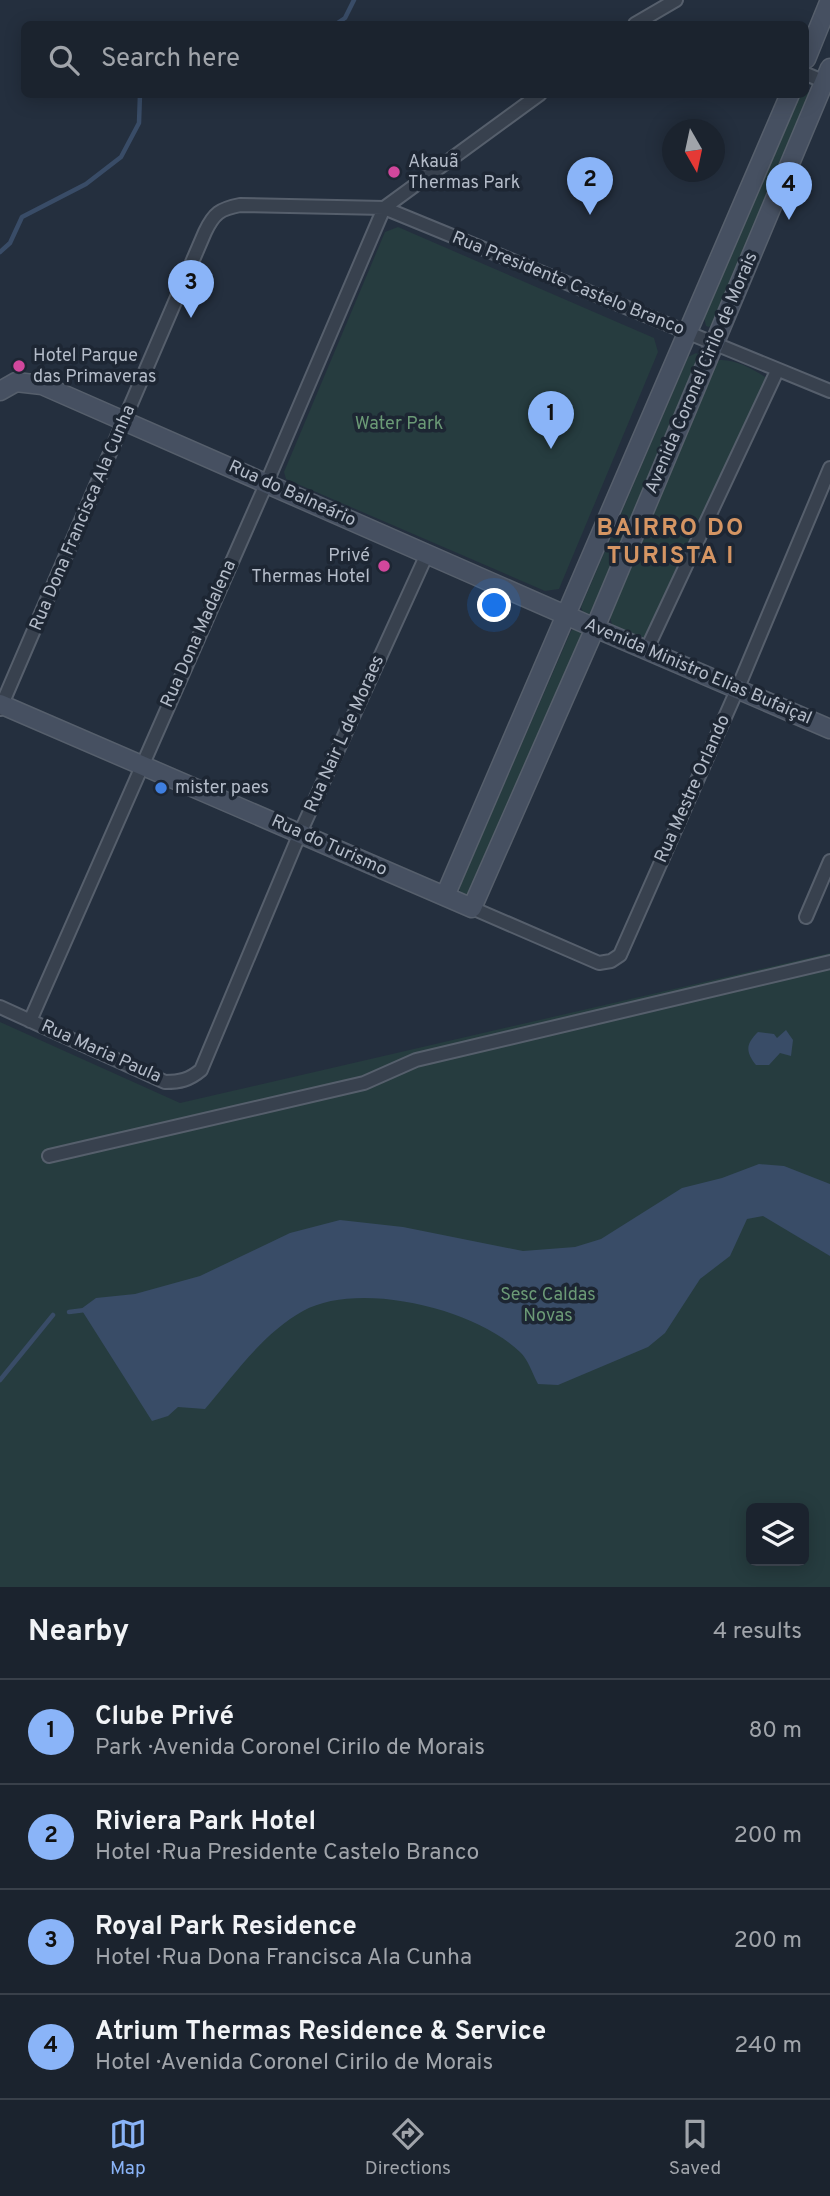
<!DOCTYPE html>
<html lang="en">
<head>
<meta charset="utf-8">
<style>
  :root { --surface:#1b232e; --page:#282f3a; --text:#f1f3f6; --muted:#a0a4aa; --line:#39404a; --accent:#8ab4f8 }
  body { margin:0; font-family:Overpass,sans-serif; background:var(--page); color:var(--text) }
  .controls { position:absolute; right:21px; bottom:21px; display:grid; overflow:hidden; border-radius:10px; box-shadow:0 4px 18px #0003 }
  .controls button { width:63px; height:63px; display:grid; place-items:center; padding:0; border:0; border-bottom:2px solid var(--line); background:var(--surface); color:var(--text); font:35px sans-serif }
  .compass { position:absolute; left:662px; top:119px; width:63px; height:63px; border-radius:50%; background:var(--surface); box-shadow:0 4px 18px #0003; rotate:171deg }
  .you { position:absolute; left:495px; top:606px; width:24px; height:24px; margin:-18px; border:5px solid #fff; border-radius:50%; background:#1a73e8; box-shadow:0 0 0 10px #1a73e833 }
  .badge { display:grid; place-items:center; width:46px; height:46px; border-radius:50%; background:var(--accent); color:#111; font-size:23px; font-weight:700 }
  .pin { position:absolute; translate:-50% -58px; filter:drop-shadow(0 2px 4px #0008) }
  .pin::after { content:''; position:absolute; top:37px; width:24px; height:21px; background:inherit; clip-path:polygon(0 0,100% 0,50% 100%) }
  .list { margin:0; padding:0; list-style:none }
  h2 { display:flex; justify-content:space-between; align-items:center; height:91px; margin:0; padding:0 28px; font-size:30px }
  h2 small { font-size:23px; font-weight:400; color:var(--muted) }
  .list li { display:grid; grid-template-columns:46px 1fr auto; gap:21px; align-items:center; box-sizing:border-box; height:105px; padding:0 28px; border-top:2px solid var(--line) }
  .list b { display:block; font-size:26px; white-space:nowrap }
  .list p { margin:0; font-size:23px; white-space:nowrap; color:var(--muted) }
  .list em { font-size:23px; font-style:normal; color:var(--muted) }
  .icon { flex:none; width:38px; height:38px; fill:none; stroke:currentColor; stroke-width:2; stroke-linecap:round; stroke-linejoin:round }
  .map { position:relative; flex:none; width:830px; height:1587px; overflow:hidden }
  .search { position:absolute; background:var(--surface); box-shadow:0 4px 18px #0003; left:21px; right:21px; top:21px; height:77px; display:flex; align-items:center; gap:18px; box-sizing:border-box; padding:0 24px; border-radius:10px; color:var(--muted); font-size:26px }
  .sheet { height:511px; background:var(--surface) }
  nav { display:flex; justify-content:space-around; align-items:center; box-sizing:border-box; height:98px; border-top:2px solid var(--line); background:var(--surface); font-size:19px; color:var(--muted) }
  nav a { display:grid; justify-items:center; gap:4px }
  nav .on { color:var(--accent) }
  .map>svg:first-child { display:block }
</style>
</head>
<body>
<div class="map">
<svg width="830" height="1587" viewBox="0 0 830 1587">
  <rect width="100%" height="100%" fill="#242f3e"/>
  <path fill="#263c3f" fill-rule="evenodd" d="M806,90L810,94L715,322L709,327L706,326L704,317L798,95L806,94Z
    M398,227L654,338L658,352L559,589L545,591L286,479L284,472L385,232Z
    M696,353L699,355V360L592,611L589,614L584,615L581,607L688,357Z
    M720,360C734,359 754,369 765,377V382L645,641L613,627L609,615L715,364Z
    M575,628L581,631V636L471,893L466,896H462L459,888L571,631Z
    M830,953V1587H0V1022L180,1103ZM751,1508H804V1561H751Z"/>
  <path fill="#394c67" d="M786,1030L793,1040L791,1056L780,1053L769,1065H756C745,1051 746,1044 758,1032L774,1034L777,1038Z
    M759,1164L784,1166L830,1184V1256L763,1216L747,1219L730,1256L700,1279L665,1333L648,1347L558,1385L538,1384C533,1375 528,1359 520,1352C476,1309 359,1280 303,1311C263,1333 234,1375 205,1409L178,1407L168,1416L152,1421L81,1309L96,1298L135,1294L200,1276L290,1233L340,1220L403,1227L523,1251L575,1247L601,1239L682,1188L722,1178Z"/>
  <g fill="none" stroke-linecap="round" stroke-linejoin="round">
    <path stroke="#394c67" stroke-width="4.5" d="M336,24L345,18L354,0
      M0,252L10,243L22,217L86,184L121,157L139,123L140,94
      M69,1312L85,1310
      M0,1380L53,1315"/>
    <defs>
      <path id="minor" d="M635,24L676,0
        M806,74L830,84
        M384,208L540,94
        M646,651L777,371
        M0,709L205,232C214,213 220,209 240,205L384,208L830,391
        M472,908L599,963L611,961L620,955L737,690L830,468
        M806,917L830,861
        M0,1007L165,1082C180,1082 189,1080 201,1070L300,833L427,554
        M30,1021L267,482L384,208
        M49,1156L364,1083L416,1060L830,962"/>
      <path id="secondary" d="M806,59L830,0
        M0,391L16,382L42,385L595,628L830,729
        M0,704L472,908L595,628L830,68
        M445,896L790,94"/>
    </defs>
    <use href="#minor" stroke="#565f6c" stroke-width="16"/>
    <use href="#secondary" stroke="#565f6c" stroke-width="21"/>
    <use href="#minor" stroke="#38414e" stroke-width="12"/>
    <use href="#secondary" stroke="#465061" stroke-width="18"/>
  </g>
  <g fill="#d1479c" stroke="#1d2633" stroke-width="2.5">
    <circle cx="394" cy="172" r="7"/>
    <circle cx="19" cy="366" r="7"/>
    <circle cx="384" cy="566" r="7"/>
  </g>
  <circle fill="#3f7fe0" stroke="#1d2633" stroke-width="2.5" cx="161" cy="788" r="7"/>
  <g text-anchor="middle" dominant-baseline="central" stroke-width="7" stroke-linejoin="round" paint-order="stroke">
    <g font-size="18" fill="#b4bcc9" stroke="#1d2633" text-anchor="start">
      <text x="408" y="162">Akauã<tspan x="408" dy="21">Thermas Park</tspan></text>
      <text x="33" y="356">Hotel Parque<tspan x="33" dy="21">das Primaveras</tspan></text>
      <text x="370" y="556" text-anchor="end">Privé<tspan x="370" dy="21">Thermas Hotel</tspan></text>
      <text x="175" y="788">mister paes</text>
    </g>
    <g font-size="18" fill="#b4bcc9" stroke="#1d2633">
      <text transform="translate(568 284) rotate(22)">Rua Presidente Castelo Branco</text>
      <text transform="translate(702 373) rotate(-67)">Avenida Coronel Cirilo de Morais</text>
      <text transform="translate(292 494) rotate(24)">Rua do Balneário</text>
      <text transform="translate(83 518) rotate(-67)">Rua Dona Francisca Ala Cunha</text>
      <text transform="translate(199 634) rotate(-66)">Rua Dona Madalena</text>
      <text transform="translate(698 672) rotate(23)">Avenida Ministro Elias Bufaiçal</text>
      <text transform="translate(345 734) rotate(-66)">Rua Nair L de Moraes</text>
      <text transform="translate(693 789) rotate(-66)">Rua Mestre Orlando</text>
      <text transform="translate(329 846) rotate(24)">Rua do Turismo</text>
      <text transform="translate(101 1052) rotate(24)">Rua Maria Paula</text>
    </g>
    <g font-size="18" fill="#6b9a76" stroke="#1d2633">
      <text x="399" y="424">Water Park</text>
      <text x="548" y="1295">Sesc Caldas<tspan x="548" dy="21">Novas</tspan></text>
    </g>
    <g font-size="24" font-weight="bold" letter-spacing="2" fill="#d59563" stroke="#1d2633">
      <text x="671" y="529">BAIRRO DO<tspan x="671" dy="28">TURISTA I</tspan></text>
    </g>
  </g>
</svg>
<div class="controls">
<button><svg class="icon" aria-label="layers" viewBox="0 0 24 24"><path d="M12 4l9 5-9 5-9-5zM3 14l9 5 9-5"/></svg></button>
</div>
<svg class="compass" viewBox="-18 -18 36 36"><path d="M0-13l5 13h-10z" fill="#e53935"/><path d="M0 13l5-13h-10z" fill="#a0a4aa"/></svg>
<div class="you"></div>
<div class="pin badge" style="left:551px;top:449px">1</div>
<div class="pin badge" style="left:590px;top:215px">2</div>
<div class="pin badge" style="left:191px;top:318px">3</div>
<div class="pin badge" style="left:789px;top:220px">4</div>
<div class="search"><svg class="icon" aria-label="search" viewBox="0 0 24 24"><circle cx="10" cy="10" r="6"/><path d="M15 15l6 6"/></svg>Search here</div>
</div>
<section class="sheet">
<h2>Nearby<small>4 results</small></h2>
<ul class="list">
<li><span class="badge">1</span><div><b>Clube Privé</b><p>Park · Avenida Coronel Cirilo de Morais</p></div><em>80 m</em></li>
<li><span class="badge">2</span><div><b>Riviera Park Hotel</b><p>Hotel · Rua Presidente Castelo Branco</p></div><em>200 m</em></li>
<li><span class="badge">3</span><div><b>Royal Park Residence</b><p>Hotel · Rua Dona Francisca Ala Cunha</p></div><em>200 m</em></li>
<li><span class="badge">4</span><div><b>Atrium Thermas Residence &amp; Service</b><p>Hotel · Avenida Coronel Cirilo de Morais</p></div><em>240 m</em></li>
</ul>
</section>
<nav>
<a class="on"><svg class="icon" aria-label="map" viewBox="0 0 24 24"><path d="M3 6l6-2 6 2 6-2v14l-6 2-6-2-6 2zM9 4v14M15 6v14"/></svg>Map</a>
<a><svg class="icon" aria-label="directions" viewBox="0 0 24 24"><path d="M12 3l9 9-9 9-9-9zM9 14v-3h6M13 9l2 2-2 2"/></svg>Directions</a>
<a><svg class="icon" aria-label="saved" viewBox="0 0 24 24"><path d="M7 4h10v16l-5-4-5 4z"/></svg>Saved</a>
</nav>
</body>
</html>
